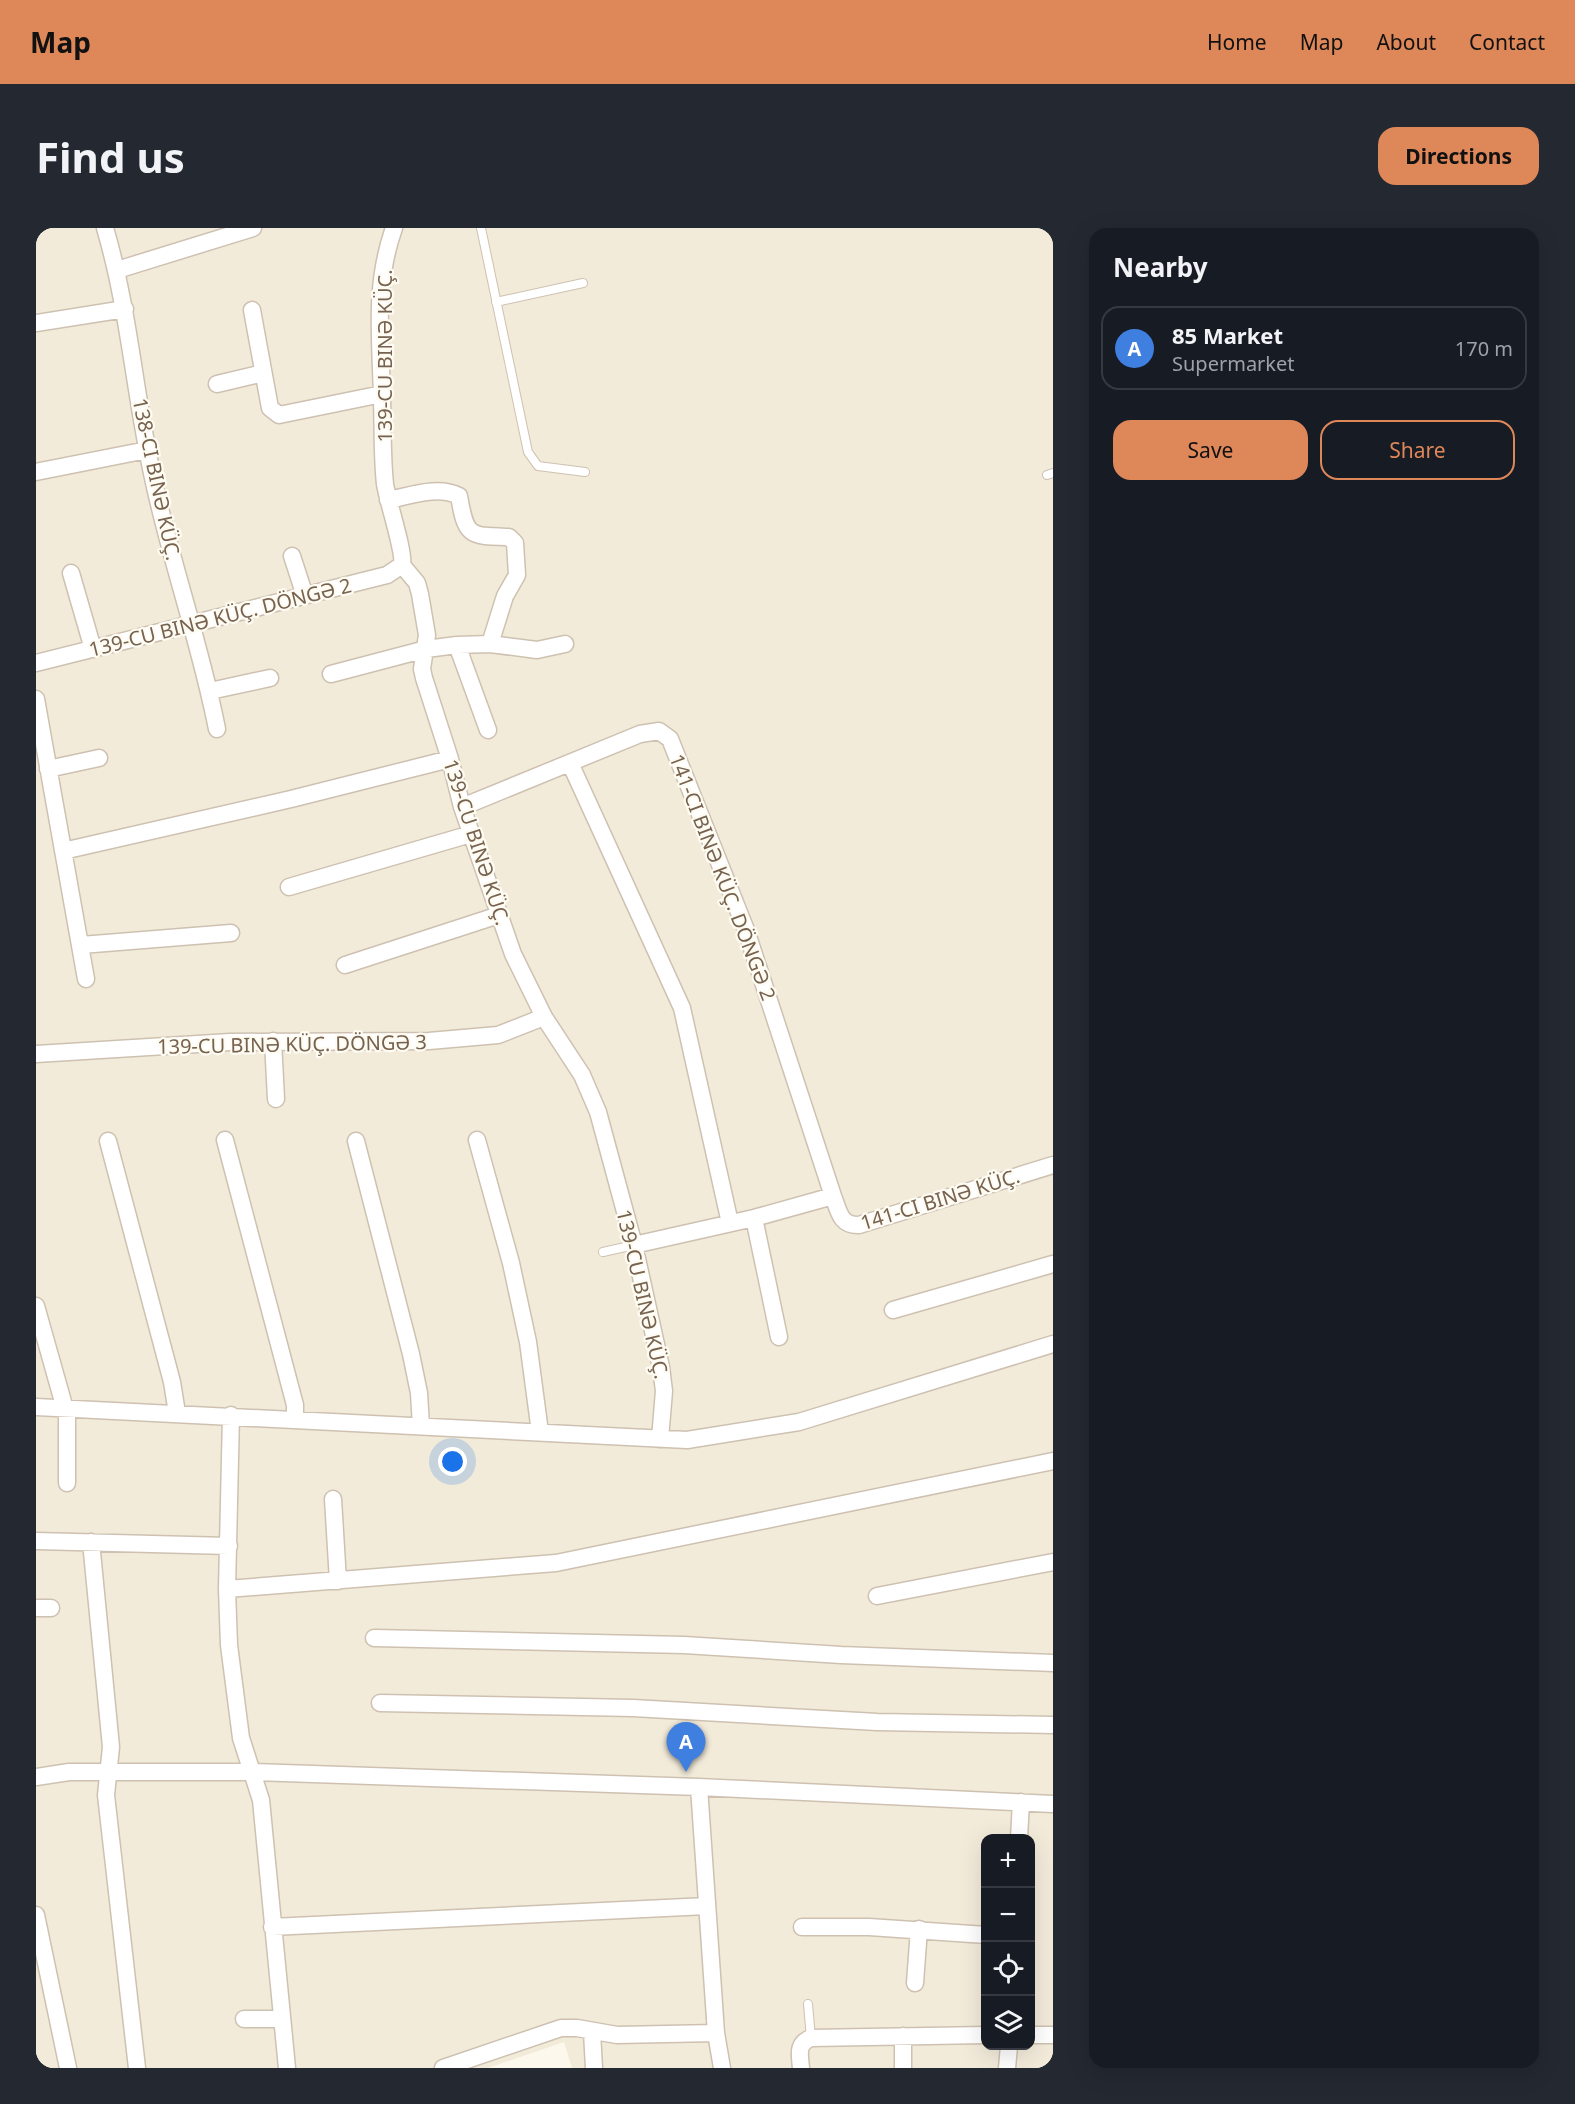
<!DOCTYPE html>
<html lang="en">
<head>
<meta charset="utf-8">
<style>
  :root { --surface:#171b24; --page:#242831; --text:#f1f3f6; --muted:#9ea1a6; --line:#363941; --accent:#de8759 }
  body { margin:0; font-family:"Noto Sans",sans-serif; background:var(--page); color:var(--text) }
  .controls { position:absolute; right:18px; bottom:18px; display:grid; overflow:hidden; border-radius:12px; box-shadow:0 6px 24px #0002 }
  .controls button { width:54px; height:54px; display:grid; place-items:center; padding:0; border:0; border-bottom:2px solid var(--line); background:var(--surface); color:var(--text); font:30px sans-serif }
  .you { position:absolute; left:417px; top:1234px; width:21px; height:21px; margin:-15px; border:4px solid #fff; border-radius:50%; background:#1a73e8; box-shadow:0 0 0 9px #1a73e833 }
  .badge { display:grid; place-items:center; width:39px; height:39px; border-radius:50%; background:var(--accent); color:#fff; font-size:20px; font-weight:700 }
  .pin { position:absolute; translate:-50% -50px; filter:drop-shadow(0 2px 3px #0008) }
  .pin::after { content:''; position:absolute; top:32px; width:21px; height:18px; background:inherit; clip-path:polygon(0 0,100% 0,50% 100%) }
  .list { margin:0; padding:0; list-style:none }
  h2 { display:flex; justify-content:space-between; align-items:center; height:78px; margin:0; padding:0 24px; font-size:26px }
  h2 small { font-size:20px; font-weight:400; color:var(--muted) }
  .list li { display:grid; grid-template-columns:39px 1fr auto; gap:18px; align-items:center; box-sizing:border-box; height:84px; margin:0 12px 12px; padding:0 12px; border:2px solid var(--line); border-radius:18px }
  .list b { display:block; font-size:22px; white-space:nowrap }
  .list p { margin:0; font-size:20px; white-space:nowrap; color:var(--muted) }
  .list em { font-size:20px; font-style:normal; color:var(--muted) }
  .actions { display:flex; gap:12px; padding:18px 24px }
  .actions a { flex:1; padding:14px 0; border:2px solid var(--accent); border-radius:18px; text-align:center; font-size:21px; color:var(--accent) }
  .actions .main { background:var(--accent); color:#111 }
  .icon { flex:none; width:33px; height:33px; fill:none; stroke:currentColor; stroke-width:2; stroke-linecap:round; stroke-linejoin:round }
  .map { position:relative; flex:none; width:1017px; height:1840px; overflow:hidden; border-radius:18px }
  header { display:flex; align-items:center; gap:36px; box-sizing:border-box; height:84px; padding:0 30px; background:var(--accent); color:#111 }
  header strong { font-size:28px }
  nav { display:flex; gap:33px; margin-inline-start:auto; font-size:21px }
  .intro { display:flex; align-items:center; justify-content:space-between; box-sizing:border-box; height:144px; padding:0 36px }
  h1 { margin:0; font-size:42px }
  .button { padding:15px 27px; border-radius:18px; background:var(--accent); color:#111; font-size:21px; font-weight:700 }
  main { display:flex; gap:36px; padding:0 36px }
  aside { flex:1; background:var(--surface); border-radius:18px; box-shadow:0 6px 24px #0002 }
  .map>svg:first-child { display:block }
</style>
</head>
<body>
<header>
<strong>Map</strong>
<nav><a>Home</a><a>Map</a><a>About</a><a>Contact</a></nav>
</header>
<div class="intro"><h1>Find us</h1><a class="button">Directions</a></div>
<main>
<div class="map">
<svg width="1017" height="1840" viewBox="0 0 1017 1840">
  <rect width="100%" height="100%" fill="#fcf8ec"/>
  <path fill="#f3ebda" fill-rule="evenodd" d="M0,0H1017V1840H536L528,1814L452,1840H0ZM950,1610H994V1818H950Z"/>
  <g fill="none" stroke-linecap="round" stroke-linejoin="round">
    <defs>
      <path id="service" d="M445,0L492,224L502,238L549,244
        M460,74L547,55
        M1011,247L1017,245
        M567,1024L598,1017
        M772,1776L775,1810"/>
      <path id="minor" d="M69,0C94,85 99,173 119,259C137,340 165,419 181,501
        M358,0C337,59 345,112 346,173C347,201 346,229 349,256C352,275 369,325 366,337L381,355L384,366L391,407L386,441L388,450L414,531L426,579L477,726L508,789L546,847L562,884L598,1017L625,1139L628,1163L624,1211
        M81,42L217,0
        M216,82L234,180L243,187L346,166
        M0,95L89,81
        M181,156L227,145
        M0,244L111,222
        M352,272C374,268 402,257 423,268C430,309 433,308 473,309L479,315L481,347L469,368L454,416
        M256,328L269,368
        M35,345L57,421
        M421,417L452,502
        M0,435L351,347L366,337
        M295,446L390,421L421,417L454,416L501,422L529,416
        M174,463L234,450
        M0,471L50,751
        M534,535L646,780L694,995
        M12,541L63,530
        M426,579L604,506L623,503L634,511L710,702L797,968
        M27,623L255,571L414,531
        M253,659L435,606
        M45,717L195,705
        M309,737L463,687
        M237,813L240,871
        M0,826L194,814L393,813L462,807L508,789
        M189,912L259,1177V1190
        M441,912L475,1035L492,1114L504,1204
        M72,913L136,1154L141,1185
        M320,913L375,1126L383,1165L385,1198
        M718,990L743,1109
        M598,1017L718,990L797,968C803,983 804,998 823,997L1017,937
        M0,1078L31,1188V1255
        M857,1082L1017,1036
        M0,1179L651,1212L763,1194L1017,1116
        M195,1187L191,1361L193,1417L205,1510L225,1572L251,1840
        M297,1271L302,1353
        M0,1313L193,1318
        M55,1314L75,1519L70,1567L101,1840
        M191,1361L520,1335L1017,1233
        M841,1368L1017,1334
        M0,1380H15
        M338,1410L648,1417L805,1427L1017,1435
        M344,1475L597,1480L841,1494L1017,1497
        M0,1549L33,1544H215L663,1559L1017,1576
        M663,1559L680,1805L686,1840
        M983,1610L985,1574
        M0,1687L32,1840
        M236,1699L671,1678
        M766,1699H833L950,1707
        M879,1755L883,1701
        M208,1791H245
        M556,1804L558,1840
        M994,1807H1017
        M407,1840L525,1800H541L581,1807L680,1805
        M765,1840C764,1827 760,1816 775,1810L950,1807
        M867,1840V1808
        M971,1840L973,1818"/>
    </defs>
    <use href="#service" stroke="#cec1b1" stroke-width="10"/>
    <use href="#minor" stroke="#cec1b1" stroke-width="19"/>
    <use href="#service" stroke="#fff" stroke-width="8"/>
    <use href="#minor" stroke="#fff" stroke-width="16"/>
  </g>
  <g text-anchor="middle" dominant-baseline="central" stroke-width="4.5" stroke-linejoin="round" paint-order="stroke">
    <g font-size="20" fill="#76624f" stroke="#fefbf2">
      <text transform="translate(348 128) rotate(-90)">139-CU BINƏ KÜÇ.</text>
      <text transform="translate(121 251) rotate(78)">138-CI BINƏ KÜÇ.</text>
      <text transform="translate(184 389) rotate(-14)">139-CU BINƏ KÜÇ. DÖNGƏ 2</text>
      <text transform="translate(441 614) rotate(72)">139-CU BINƏ KÜÇ.</text>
      <text transform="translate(687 649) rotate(69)">141-CI BINƏ KÜÇ. DÖNGƏ 2</text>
      <text transform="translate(256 816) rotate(-1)">139-CU BINƏ KÜÇ. DÖNGƏ 3</text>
      <text transform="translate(904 971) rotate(-17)">141-CI BINƏ KÜÇ.</text>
      <text transform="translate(607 1066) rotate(77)">139-CU BINƏ KÜÇ.</text>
    </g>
  </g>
</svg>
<div class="controls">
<button>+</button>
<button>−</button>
<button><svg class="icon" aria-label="locate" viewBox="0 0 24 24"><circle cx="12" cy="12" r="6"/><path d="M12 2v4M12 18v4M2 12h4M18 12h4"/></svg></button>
<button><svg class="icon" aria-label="layers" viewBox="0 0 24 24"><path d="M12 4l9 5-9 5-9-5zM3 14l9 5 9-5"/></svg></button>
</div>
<div class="you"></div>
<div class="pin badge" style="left:650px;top:1544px;background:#3f7fe0">A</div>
</div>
<aside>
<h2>Nearby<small></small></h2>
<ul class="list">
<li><span class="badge" style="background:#3f7fe0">A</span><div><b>85 Market</b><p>Supermarket</p></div><em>170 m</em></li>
</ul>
<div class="actions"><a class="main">Save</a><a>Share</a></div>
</aside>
</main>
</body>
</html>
